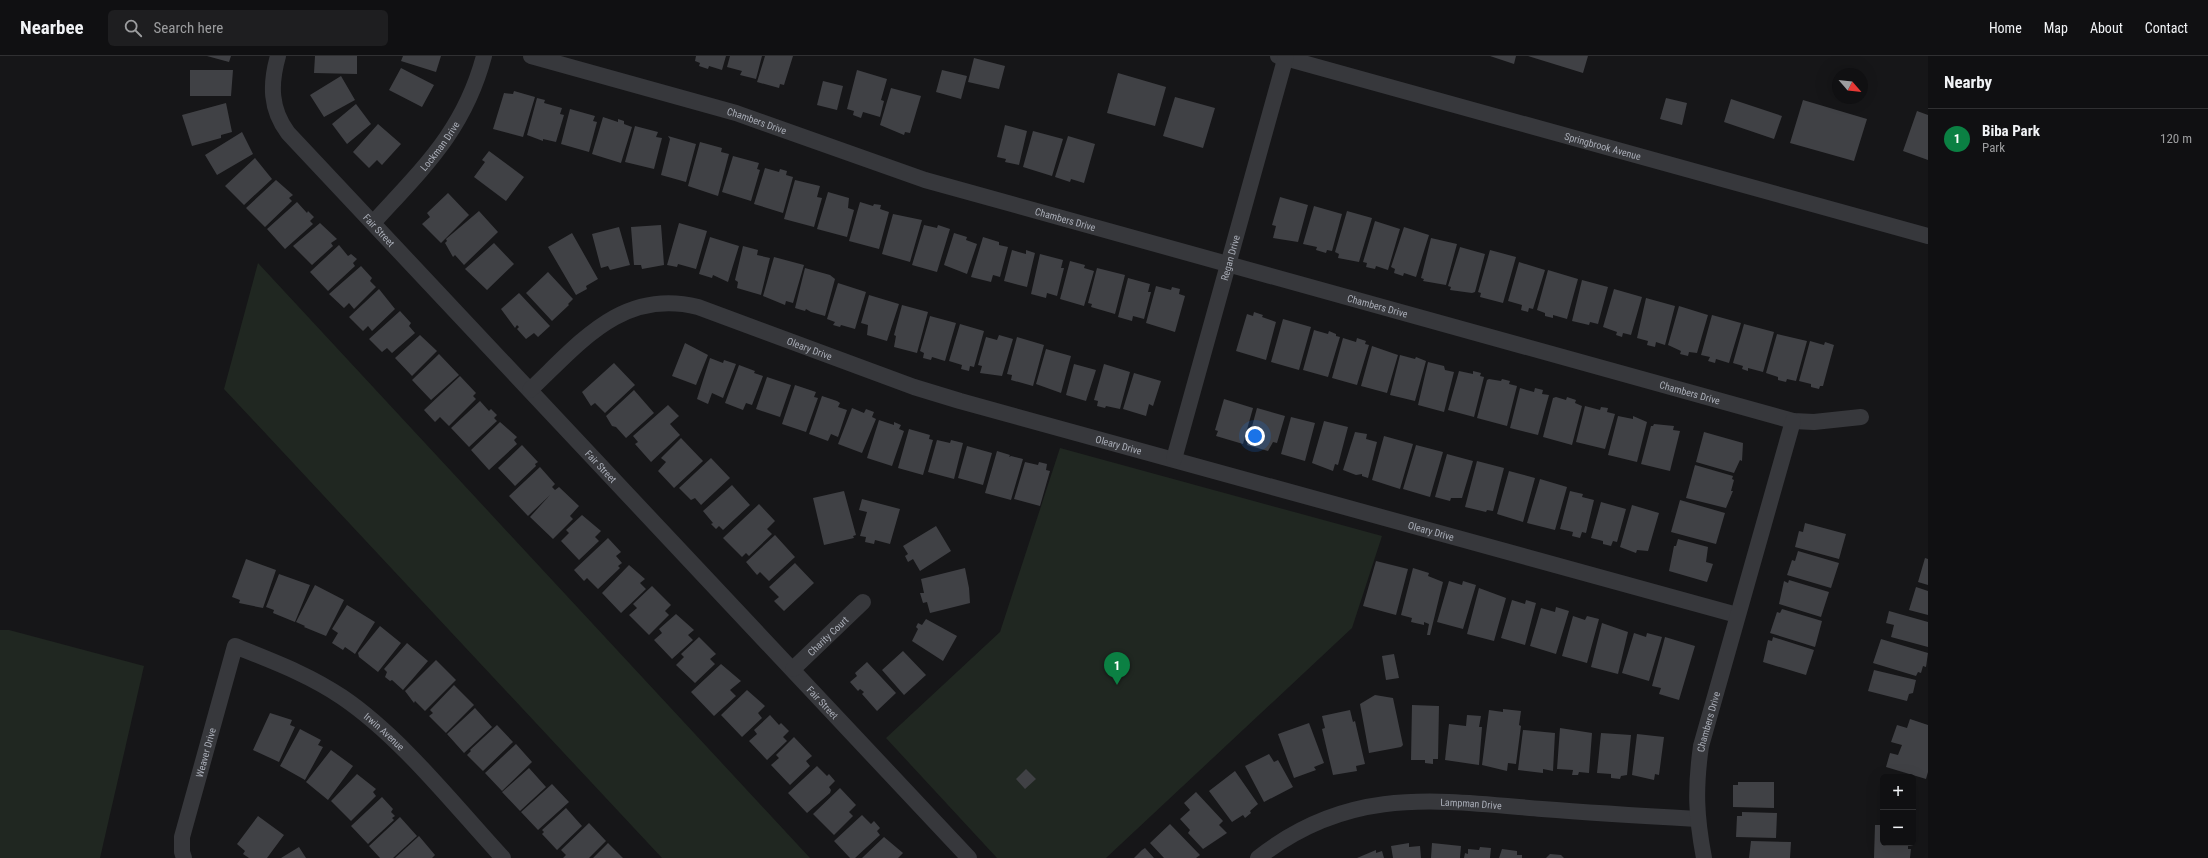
<!DOCTYPE html>
<html lang="en">
<head>
<meta charset="utf-8">
<style>
  :root { --surface:#101012; --page:#1e1e20; --text:#f1f3f6; --muted:#9c9d9f; --line:#303032; --accent:#0b8043 }
  body { margin:0; font-family:"Roboto Condensed",sans-serif; background:var(--page); color:var(--text) }
  .controls { position:absolute; right:12px; bottom:12px; display:grid; overflow:hidden; border-radius:6px; box-shadow:0 4px 16px #0002 }
  .controls button { width:36px; height:36px; display:grid; place-items:center; padding:0; border:0; border-bottom:1px solid var(--line); background:var(--surface); color:var(--text); font:20px sans-serif }
  .compass { position:absolute; left:1832px; top:12px; width:36px; height:36px; border-radius:50%; background:var(--surface); box-shadow:0 4px 16px #0002; rotate:118deg }
  .you { position:absolute; left:1255px; top:380px; width:14px; height:14px; margin:-10px; border:3px solid #fff; border-radius:50%; background:#1a73e8; box-shadow:0 0 0 6px #1a73e833 }
  .badge { display:grid; place-items:center; width:26px; height:26px; border-radius:50%; background:var(--accent); color:#fff; font-size:13px; font-weight:700 }
  .pin { position:absolute; translate:-50% -33px; filter:drop-shadow(0 1px 2px #0008) }
  .pin::after { content:''; position:absolute; top:21px; width:14px; height:12px; background:inherit; clip-path:polygon(0 0,100% 0,50% 100%) }
  .list { margin:0; padding:0; list-style:none }
  h2 { display:flex; justify-content:space-between; align-items:center; height:52px; margin:0; padding:0 16px; font-size:17px }
  h2 small { font-size:13px; font-weight:400; color:var(--muted) }
  .list li { display:grid; grid-template-columns:26px 1fr auto; gap:12px; align-items:center; box-sizing:border-box; height:60px; padding:0 16px; border-top:1px solid var(--line) }
  .list b { display:block; font-size:15px; white-space:nowrap }
  .list p { margin:0; font-size:13px; white-space:nowrap; color:var(--muted) }
  .list em { font-size:13px; font-style:normal; color:var(--muted) }
  .icon { flex:none; width:22px; height:22px; fill:none; stroke:currentColor; stroke-width:2; stroke-linecap:round; stroke-linejoin:round }
  .map { position:relative; flex:none; width:1928px; height:802px; overflow:hidden }
  header { display:flex; align-items:center; gap:24px; box-sizing:border-box; height:56px; padding:0 20px; background:var(--surface); border-bottom:1px solid var(--line) }
  header strong { font-size:19px }
  nav { display:flex; gap:22px; margin-inline-start:auto; font-size:14px }
  .search { width:280px; height:36px; background:var(--page); display:flex; align-items:center; gap:10px; box-sizing:border-box; padding:0 14px; border-radius:6px; color:var(--muted); font-size:15px }
  main { display:flex }
  aside { flex:1; background:var(--surface) }
  .map>svg:first-child { display:block }
</style>
</head>
<body>
<header>
<strong>Nearbee</strong>
<div class="search"><svg class="icon" aria-label="search" viewBox="0 0 24 24"><circle cx="10" cy="10" r="6"/><path d="M15 15l6 6"/></svg>Search here</div>
<nav><a>Home</a><a>Map</a><a>About</a><a>Contact</a></nav>
</header>
<main>
<div class="map">
<svg width="1928" height="802" viewBox="0 0 1928 802">
  <rect width="100%" height="100%" fill="#161618"/>
  <path fill="#202721" d="M258,207L810,802H662L224,333Z
    M1060,392L1382,480L1352,572L1106,802H997L886,682L1000,576Z
    M0,574H9L144,610L100,802H0Z"/>
  <path fill="#404145" d="M207,0H231L229,6Z
    M315,0H357V18L314,17Z
    M403,0H441L436,16L401,5Z
    M696,0H726L722,14L709,10L708,13L699,10L700,7L695,5Z
    M730,0H762L756,23L740,19L742,15L727,11Z
    M765,0H793L784,29L780,28L779,32L757,26Z
    M1490,0H1516L1514,8Z
    M1528,0H1588L1583,17Z
    M974,2L1005,10L999,33L968,26Z
    M401,12L434,29L422,51L389,34Z
    M190,14H233L231,40H190Z
    M857,14L887,23L881,44L884,45L880,61L863,56L861,62L853,59L854,55L847,53Z
    M942,14L967,20L961,43L936,36Z
    M1118,17L1166,31L1155,70L1107,57Z
    M341,20L355,44L324,61L310,39Z
    M823,25L843,30L837,54L817,49Z
    M891,32L921,40L910,77L905,76L904,79L880,69Z
    M514,35L535,41L523,81L493,73L504,37L513,38Z
    M1175,41L1215,52L1203,92L1163,80Z
    M537,42L545,44L544,47L562,52L560,58L564,59L556,86L543,83V85L527,79Z
    M1666,42L1687,47L1682,69L1660,63Z
    M1731,43L1782,60L1774,83L1724,66Z
    M1803,44L1867,63L1854,105L1790,87Z
    M226,47L232,76L221,79V82L192,90L182,59Z
    M356,48L371,68L347,88L332,68Z
    M570,53L595,60L593,65L597,66L589,96L561,88Z
    M1917,55L1928,59V104L1903,95Z
    M603,61L618,66V63L624,65V68L632,71L621,107L592,98Z
    M378,68L401,88L382,109L377,104L369,112L353,96Z
    M1005,69L1027,75L1019,109L1005,106L1006,103L997,101Z
    M635,70L658,76L656,81L662,82L654,113L625,106Z
    M1033,75L1063,83L1052,120L1023,111Z
    M242,76L253,98L217,119L205,99Z
    M668,80L696,88L686,126L661,119L670,83Z
    M1068,80L1095,88L1084,127L1071,123L1070,126L1055,121Z
    M700,86L722,92L721,96L729,98L718,140L688,130Z
    M489,95L524,121L506,145L474,121L485,106L482,104Z
    M733,100L759,107L757,113L760,114L751,145L722,136Z
    M255,102L272,123L244,149L225,130Z
    M765,112L779,116L780,113L787,115L786,119L793,121L783,157L754,148Z
    M276,124L293,139L289,142L292,145L265,171L246,152Z
    M795,124L820,130L817,141L822,142L814,171L784,163Z
    M828,136L849,142L848,152L854,154L847,181L817,173Z
    M448,137L469,159L441,187L422,168L430,161L427,157Z
    M1280,141L1308,149L1298,186L1273,182L1276,170L1272,169Z
    M297,146L307,157L308,155L314,161L310,165L313,168L285,193L267,173Z
    M860,146L873,150L874,148L881,149L880,153L889,156L879,193L849,185Z
    M1314,150L1342,158L1332,195L1327,194L1326,197L1316,194L1317,191L1303,188Z
    M479,155L498,176L464,209L455,199L453,201L445,187L447,185L446,183Z
    M1347,155L1372,162L1359,206L1338,202L1339,198L1335,196Z
    M893,158L922,164L910,206L882,198Z
    M1375,165L1400,173L1388,214L1376,210L1375,213L1366,211L1367,207L1363,206Z
    M320,167L337,183L331,187L333,190L312,209L293,190Z
    M679,167L707,175L696,213L678,208L677,211L667,209Z
    M661,169L664,209L642,213L641,209H634L631,171Z
    M924,169L937,172L938,169L950,173L937,216L912,209Z
    M619,171L630,209L610,214L608,210L601,212L592,178Z
    M1404,171L1429,179L1416,221L1404,217L1403,220L1394,217L1395,213L1391,211Z
    M572,177L598,223L586,230L587,233L576,239L548,191Z
    M954,177L967,181L966,184L977,188L967,218L944,209Z
    M710,181L739,190L728,226L713,219L712,222L699,218Z
    M983,181L999,186V189L1008,191L1000,221L993,219L991,226L971,221Z
    M1431,182L1457,188L1446,229L1423,225L1424,223L1421,222Z
    M494,187L514,208L487,234L465,213Z
    M339,189L348,200L351,198L357,203L353,207L355,210L328,235L310,216Z
    M743,190L758,194L757,199L770,202L761,239L737,232L738,226L735,224Z
    M1460,191L1485,198L1475,236L1472,237L1450,234L1451,231L1448,230Z
    M1012,194L1026,198V194L1035,197L1027,231L1004,225Z
    M1490,194L1516,201L1503,247L1480,241L1481,237L1478,236Z
    M1040,198L1063,204L1061,212H1064L1057,240L1047,237L1046,242L1031,238Z
    M774,201L804,209L793,247L786,245L785,249L763,240Z
    M1070,205L1085,209L1084,212L1094,215L1084,250L1060,243Z
    M1519,206L1545,214L1533,253L1529,252L1528,256L1521,254L1522,249L1508,245Z
    M361,210L372,222L370,225L376,231L354,253L349,247L344,252L329,238Z
    M805,212L830,219L835,223L825,260L811,256L806,253L805,255L795,252Z
    M1097,212L1125,219L1115,258L1091,251L1092,248L1088,247Z
    M1548,214L1578,223L1567,263L1553,259V262L1545,260V257L1537,254Z
    M548,216L573,243L568,248L569,249L552,265L526,237Z
    M1128,222L1150,228L1148,236H1151L1144,263L1133,260L1132,265L1118,261Z
    M1582,224L1608,231L1598,268L1590,266L1589,269L1572,265Z
    M838,227L866,236L855,273L841,269L840,271L833,269L835,266L827,263Z
    M1156,230L1171,234L1172,231L1180,233L1179,238L1185,240L1175,276L1146,267Z
    M379,233L395,253L372,275L368,270L363,275L349,261Z
    M1614,233L1642,241L1631,279L1623,277L1622,281L1616,279L1617,276L1603,271Z
    M519,237L550,270L538,281L534,277L526,283L517,273L519,271L517,269L515,272L501,253Z
    M869,239L899,248L887,285L867,279L868,269L861,267Z
    M1646,242L1675,250L1665,289L1656,286L1655,291L1647,289L1648,285L1637,282Z
    M902,249L928,256L917,297L894,291L896,280L894,279Z
    M1679,250L1708,259L1697,297L1689,296L1688,300L1680,298L1681,295L1668,289Z
    M400,255L411,267L409,270L415,277L392,297L387,292L382,296L369,283Z
    M1254,256L1263,259L1262,261L1276,266L1266,304L1236,295L1247,258L1253,260Z
    M1712,259L1741,267L1729,307L1716,303L1715,307L1708,305L1710,301L1701,299Z
    M930,260L956,267L945,305L932,301L931,304L923,302L924,297L920,295Z
    M1283,263L1311,271L1299,314L1271,306Z
    M960,268L984,275L974,311L970,310L969,315L961,313L962,309L949,305Z
    M1744,268L1774,276L1763,316L1748,312V315L1742,313L1743,310L1733,307Z
    M1314,274L1328,278L1329,275L1336,278V280L1340,281L1328,321L1303,314Z
    M1777,278L1807,285L1796,325L1787,323L1786,326L1778,324V321L1766,317Z
    M420,279L437,295L412,320L395,302Z
    M999,279L1013,283L1002,320L980,317L982,310L978,309L986,281L997,284Z
    M1017,281L1044,289L1033,330L1011,324L1012,319L1007,318Z
    M1343,282L1356,286L1357,282L1366,285L1365,288L1369,289L1357,329L1332,322Z
    M1810,285L1824,289L1825,286L1834,289L1823,330H1820L1819,333L1811,331V328L1799,325Z
    M685,287L708,299L696,329L672,320Z
    M1372,290L1398,299L1387,337L1361,330Z
    M1046,293L1071,300L1061,337L1036,328Z
    M439,298L459,319L431,344L412,324Z
    M1400,299L1415,303L1416,301L1426,305L1415,345L1390,339Z
    M710,302L723,307L724,304L736,308L723,342L712,337L708,348L697,343Z
    M1428,306L1444,310L1445,314L1454,316L1444,356L1418,349Z
    M614,307L635,329L605,357L595,347L591,350L582,336Z
    M1074,308L1096,314L1086,345L1066,339Z
    M1104,308L1130,316L1120,353L1106,350L1105,352L1097,350L1098,345L1094,344Z
    M739,309L755,315L754,317L763,320L752,349L746,347L743,354L725,347Z
    M1459,315L1473,318V315L1481,317L1480,320L1484,321L1474,361L1448,354Z
    M1134,317L1161,325L1153,350L1149,348L1146,360L1123,353Z
    M460,320L476,337L473,340L476,343L449,370L440,361L435,366L424,354Z
    M767,321L791,329L780,361L756,353Z
    M1489,323L1501,325L1502,323L1510,325L1509,328L1517,330L1507,370L1477,362L1487,324Z
    M795,329L816,336L814,341L818,342L806,376L782,368Z
    M1520,332L1534,336L1535,332L1543,334L1542,338L1549,339L1538,379L1510,372Z
    M634,334L654,357L626,382L616,371L612,370L606,360Z
    M822,340L837,345L840,347L838,351L847,354L838,381L831,378L828,385L809,378Z
    M1556,341L1566,344L1567,341L1576,344L1575,347L1582,350L1572,389L1543,381L1553,342Z
    M1224,343L1253,352L1243,388L1216,380L1218,375L1215,374Z
    M480,345L489,355L491,353L497,359L494,362L497,365L469,391L451,372Z
    M668,349L679,360L670,368L680,379L651,406L635,388L638,386L633,380Z
    M1585,350L1600,354L1601,351L1608,352L1607,356L1615,358L1605,393L1576,386Z
    M852,352L864,357L866,353L874,356L872,361L876,363L862,397L838,388Z
    M1257,352L1285,360L1277,387L1273,386L1268,395L1247,389Z
    M1618,360L1633,363V360L1647,366L1637,406L1608,399Z
    M1291,361L1315,367L1305,405L1281,398Z
    M879,364L894,369V366L901,369L899,373L904,375L892,410L867,402Z
    M1324,365L1348,371L1338,409L1335,408L1333,415L1312,407Z
    M500,366L517,381L514,384L517,388L489,414L471,394Z
    M1654,368L1674,370L1673,374L1680,375L1670,415L1641,408L1651,370H1653Z
    M909,373L930,379L929,383L933,384L923,419L898,412Z
    M1355,376L1367,378L1366,383L1377,386L1368,422L1362,420V418L1356,419L1343,414Z
    M1704,376L1743,387L1742,405L1740,404L1734,417L1696,406Z
    M1384,380L1413,388L1400,433L1372,424Z
    M681,382L703,405L674,432L658,415L666,406L661,402Z
    M937,384L950,387L951,384L963,387L954,423L928,416Z
    M522,389L538,406L535,408L536,410L515,430L498,412Z
    M1416,389L1443,396L1430,441L1403,433Z
    M967,390L992,397L983,429L958,422Z
    M997,395L1010,399L1009,401L1011,400L1023,403L1011,444L985,437Z
    M1447,398L1473,405L1462,442H1451L1450,445L1435,441Z
    M711,402L730,422L701,449L695,442L691,444L679,432Z
    M1477,405L1504,412L1493,455L1487,454L1486,456L1465,451Z
    M1025,406L1038,409L1039,406L1047,408L1046,414L1050,415L1040,450L1014,443Z
    M1695,409L1733,420L1732,423L1734,424L1731,435H1733L1726,452L1686,442Z
    M540,411L555,428L552,431L555,434L559,431L579,450L570,460L573,463L553,483L530,461L550,439L528,460L509,440Z
    M1509,415L1535,422L1523,466L1497,458Z
    M1540,423L1567,431L1555,474L1527,467Z
    M732,429L750,449L723,474L719,470L716,473L711,468L713,467L703,455Z
    M844,435L856,479L853,480L854,482L824,489L813,442Z
    M1570,435L1583,438L1582,441L1594,444L1586,477L1582,476L1580,482L1572,480L1573,476L1560,473Z
    M862,443L900,453L890,488L875,484L874,488L865,486L866,481L860,480L867,456L859,454Z
    M1680,444L1725,457L1716,488L1671,476Z
    M1601,446L1626,453L1617,486L1613,485L1611,490L1603,488V485L1591,482Z
    M759,448L775,465L767,473L772,478L749,500L746,497L742,501L723,482Z
    M1632,449L1659,457L1648,495L1637,494L1636,497L1620,491Z
    M582,459L601,475L595,481L599,485L579,504L561,485L569,477L566,474Z
    M1805,467L1846,478L1839,503L1795,491L1799,475L1803,476Z
    M936,470L951,495L920,515L913,503L908,506L905,500L908,498L903,490Z
    M775,479L795,501L769,525L760,516L757,519L746,506Z
    M608,482L621,496L616,500L622,507L618,510L620,512L598,533L587,522L584,525L574,514Z
    M1678,483L1708,491L1706,506L1713,508L1707,526L1669,515L1674,490H1676Z
    M1798,495L1839,507L1831,532L1787,519L1792,504L1795,505Z
    M1925,502L1928,503V529L1918,526Z
    M246,503L276,514L263,552L239,547L240,544L232,541Z
    M1376,505L1408,513L1396,559L1363,550Z
    M795,507L814,527L784,555L774,545L779,541L769,531Z
    M629,509L645,523L640,527L646,533L621,557L602,537Z
    M965,512L969,532L970,547L930,557L927,546L923,547L920,537H924L921,523Z
    M1413,512L1429,517L1428,520L1443,526L1430,579H1427L1429,568L1424,566V569L1411,566L1412,562L1401,559Z
    M279,518L310,529L295,566L273,557L274,554L266,551Z
    M1789,524L1829,536L1821,561L1779,548L1784,525L1788,527Z
    M1449,525L1462,529L1463,525L1476,529L1463,573L1437,566Z
    M315,529L344,544L326,580L304,571L305,570L296,566Z
    M652,530L671,549L665,555L669,559L649,579L629,559L637,552L633,548Z
    M1916,531L1928,535V559L1909,554Z
    M1479,532L1506,542L1494,585L1467,578Z
    M1512,544L1525,548L1526,544L1536,547L1525,589L1501,582Z
    M347,549L375,566L355,598L345,591L343,594L332,587L338,577L332,573Z
    M1556,551L1569,555L1556,598L1530,590L1541,552L1555,556Z
    M1782,553L1822,565L1815,591L1770,577L1777,556L1780,557Z
    M1889,555L1928,566V591L1891,581L1894,569L1886,567Z
    M676,558L694,574L688,579L693,584L672,603L654,584L662,577L659,573Z
    M1573,560L1585,564L1587,560L1599,563L1587,607L1562,600Z
    M926,563L957,580L943,605L912,585L918,573L916,571L918,567L922,569Z
    M1602,567L1628,576L1618,618L1591,611Z
    M380,570L401,587L378,616L359,601L358,597Z
    M1634,577L1646,581L1647,577L1662,581L1649,625L1622,617Z
    M699,581L716,598L710,603L715,608L695,627L676,609L684,601L681,598Z
    M1665,581L1695,590L1679,644L1659,638L1661,632L1652,630Z
    M1773,581L1814,594L1806,619L1763,606L1768,584L1772,585Z
    M1881,583L1928,597L1926,611L1923,610L1921,617L1918,616L1916,620L1873,607Z
    M407,587L428,605L403,634L392,624L390,625L385,621L387,616L384,613Z
    M903,595L926,619L904,639L882,614Z
    M1394,598L1399,622L1386,624L1382,600Z
    M436,604L456,624L425,655L415,645L414,647L405,635Z
    M867,606L896,637L877,655L862,638L864,636L860,633L858,635L850,626L857,620L855,617Z
    M721,608L741,625L730,634L736,640L714,660L691,636Z
    M1874,614L1916,624L1913,637L1909,638L1907,645L1868,635Z
    M454,629L474,649L446,677L429,660L433,657L430,654Z
    M747,634L765,650L758,657L762,662L742,681L721,659Z
    M1375,639L1393,642L1403,689L1401,691L1369,697L1360,648Z
    M1412,649L1439,650L1438,703H1433V708L1425,707V704H1411Z
    M475,652L492,671L464,697L447,678Z
    M1503,653L1521,655L1519,669L1521,670L1516,708L1508,707L1507,715L1482,709L1489,654L1503,656Z
    M1350,654L1353,666L1355,665L1365,708L1356,710L1357,715L1333,719L1322,673L1325,672L1322,660Z
    M270,657L292,664L290,669L295,671L279,706L253,694Z
    M770,659L779,669L781,667L789,675L783,681L787,685L767,704L749,685L757,678L754,674Z
    M1467,659L1481,660L1479,671H1482L1479,709L1445,704L1449,668L1466,670Z
    M1910,663L1928,669V716L1926,723L1886,711L1890,697L1898,699L1902,689L1891,686L1897,669L1907,672Z
    M1309,667L1324,707L1314,711L1316,714L1294,722L1278,678Z
    M497,669L513,686L483,715L467,699L471,695L470,694Z
    M1560,672L1592,677L1589,717L1579,716L1578,719H1572L1573,714L1557,713Z
    M300,673L321,684L318,689L323,691L305,724L280,710Z
    M1523,674L1555,677L1553,715L1543,713V717L1518,714Z
    M1601,677L1631,679L1627,719L1621,720L1620,723L1611,722V718L1597,717Z
    M1637,678L1664,681L1659,719L1655,718L1654,724L1632,719Z
    M794,681L812,700L806,705L810,710L790,729L771,709L779,702L776,699Z
    M516,688L532,706L502,735L485,717Z
    M331,694L353,710L328,744L306,726Z
    M1269,698L1274,706L1278,704L1293,731L1264,746L1245,710Z
    M817,710L827,720L829,718L835,725L829,731L831,734L830,737L807,757L788,737Z
    M529,712L546,731L520,755L502,736Z
    M1026,713L1036,723L1025,733L1016,723Z
    M1235,715L1258,748L1250,755L1251,757L1245,762L1243,759L1232,766L1209,735Z
    M357,718L376,733L373,736L376,740L351,765L331,745Z
    M1738,726H1774V752L1733,751V729H1738Z
    M552,728L569,746L538,774L521,756Z
    M840,732L856,749L849,756L853,760L834,779L813,758Z
    M1196,736L1223,765L1219,769L1227,777L1203,793L1188,777L1190,774L1180,763L1190,754L1184,747Z
    M382,741L393,753L391,756L395,760L392,762L394,764L368,788L351,770Z
    M566,752L582,770L557,794L542,778L544,776L542,774Z
    M1742,756L1777,757L1776,782L1736,781L1737,760H1742Z
    M862,759L871,768L874,765L880,772L877,775L880,779L855,802H850L834,785Z
    M258,760L284,779L267,802H249L243,798L245,795L237,788Z
    M400,761L417,780L393,802H380L369,790Z
    M589,767L606,785L589,802H563L566,799L561,794Z
    M1170,768L1200,799L1196,802H1164L1150,787Z
    M1875,769H1883V787H1911V790H1908V793H1911L1910,802H1874Z
    M419,780L435,799L432,802H395Z
    M884,781L903,797L898,802H862Z
    M1751,785L1791,786L1790,802H1749Z
    M608,787L623,802H593Z
    M1409,787V791L1420,790L1421,802H1393L1391,790Z
    M1432,787L1461,790L1460,802H1431Z
    M299,791L306,802H281Z
    M1480,791L1491,792L1490,802H1464L1465,797L1468,798V793L1479,794Z
    M1145,792L1154,802H1134L1142,794Z
    M1502,793L1517,795V799H1522V802H1499Z
    M1376,794V797L1382,795L1384,802H1357Z
    M1550,798L1561,799L1564,802H1546Z"/>
  <g fill="none" stroke-linecap="round" stroke-linejoin="round">
    <g stroke="#37383c" stroke-width="16">
      <path id="s1" d="M278,0C270,28 270,53 288,77L969,802"/>
      <path id="s2" d="M531,0L736,57L925,124L1793,365L1814,366L1861,361"/>
      <path id="s3" d="M1278,0L1928,180"/>
      <path id="s4" d="M373,167C423,112 464,75 484,0"/>
      <path id="s5" d="M530,334C580,287 622,232 698,251L914,331L960,345L1737,559"/>
      <path id="s6" d="M1174,403L1286,0"/>
      <path id="s7" d="M793,613L863,546"/>
      <path id="s8" d="M184,802L182,796V781L235,590C272,605 308,618 342,641C401,681 454,749 503,802"/>
      <path id="s9" d="M1258,802C1349,730 1435,744 1542,753C1594,757 1645,760 1697,763"/>
      <path id="s10" d="M1704,802C1696,760 1695,733 1701,690L1793,365"/>
    </g>
  </g>
  <g text-anchor="middle" dominant-baseline="central" stroke-width="3.5" stroke-linejoin="round" paint-order="stroke">
    <g font-size="10" fill="#a9adb7" stroke="#111113">
      <text stroke="none"><textPath href="#s2" startOffset="235">Chambers Drive</textPath></text>
      <text stroke="none"><textPath href="#s4" startOffset="102">Lockman Drive</textPath></text>
      <text stroke="none"><textPath href="#s3" startOffset="337">Springbrook Avenue</textPath></text>
      <text stroke="none"><textPath href="#s2" startOffset="559">Chambers Drive</textPath></text>
      <text stroke="none"><textPath href="#s1" startOffset="214">Fair Street</textPath></text>
      <text stroke="none"><textPath href="#s6" startOffset="209">Regan Drive</textPath></text>
      <text stroke="none"><textPath href="#s2" startOffset="883">Chambers Drive</textPath></text>
      <text stroke="none"><textPath href="#s5" startOffset="317">Oleary Drive</textPath></text>
      <text stroke="none"><textPath href="#s2" startOffset="1207">Chambers Drive</textPath></text>
      <text stroke="none"><textPath href="#s5" startOffset="641">Oleary Drive</textPath></text>
      <text stroke="none"><textPath href="#s1" startOffset="538">Fair Street</textPath></text>
      <text stroke="none"><textPath href="#s5" startOffset="965">Oleary Drive</textPath></text>
      <text stroke="none"><textPath href="#s7" startOffset="48">Charity Court</textPath></text>
      <text stroke="none"><textPath href="#s1" startOffset="862">Fair Street</textPath></text>
      <text stroke="none"><textPath href="#s10" startOffset="138">Chambers Drive</textPath></text>
      <text stroke="none"><textPath href="#s8" startOffset="393">Irwin Avenue</textPath></text>
      <text stroke="none"><textPath href="#s8" startOffset="109">Weaver Drive</textPath></text>
      <text stroke="none"><textPath href="#s9" startOffset="226">Lampman Drive</textPath></text>
    </g>
  </g>
</svg>
<div class="controls">
<button>+</button>
<button>−</button>
</div>
<svg class="compass" viewBox="-18 -18 36 36"><path d="M0-13l5 13h-10z" fill="#e53935"/><path d="M0 13l5-13h-10z" fill="#9c9d9f"/></svg>
<div class="you"></div>
<div class="pin badge" style="left:1117px;top:629px">1</div>
</div>
<aside>
<h2>Nearby<small></small></h2>
<ul class="list">
<li><span class="badge">1</span><div><b>Biba Park</b><p>Park</p></div><em>120 m</em></li>
</ul>
</aside>
</main>
</body>
</html>
